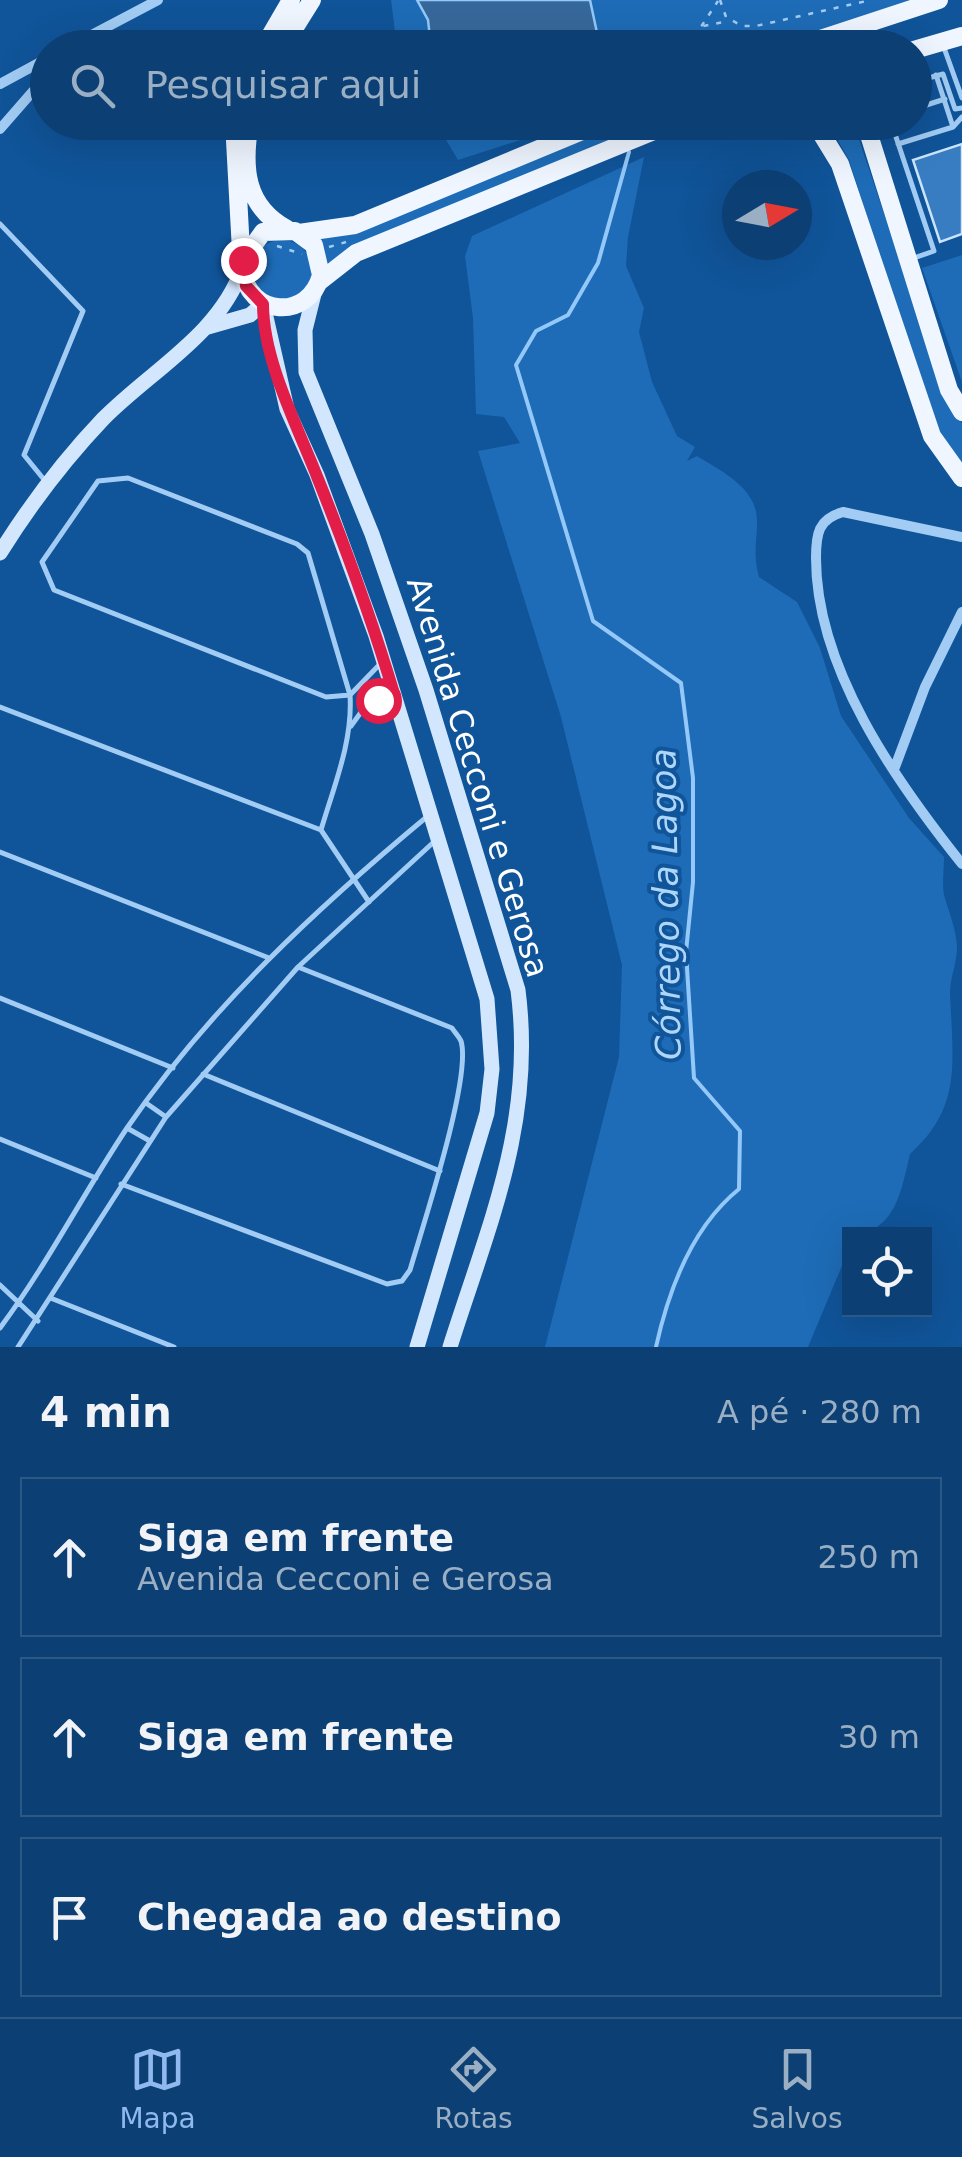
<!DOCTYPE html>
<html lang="pt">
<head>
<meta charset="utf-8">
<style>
  :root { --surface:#0c3f73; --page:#154678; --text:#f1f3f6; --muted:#9aafc4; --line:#2c5885; --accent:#90b9f0 }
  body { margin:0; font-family:"DejaVu Sans",sans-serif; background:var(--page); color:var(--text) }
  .controls { position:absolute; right:30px; bottom:30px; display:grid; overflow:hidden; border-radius:0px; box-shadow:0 10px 40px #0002 }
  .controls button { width:90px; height:90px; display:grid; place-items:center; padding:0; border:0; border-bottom:2px solid var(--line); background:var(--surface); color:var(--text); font:50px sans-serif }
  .compass { position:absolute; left:722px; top:170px; width:90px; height:90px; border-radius:50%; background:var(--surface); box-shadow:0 10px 40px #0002; rotate:80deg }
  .stop { position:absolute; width:30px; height:30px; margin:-22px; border:8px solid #e11d48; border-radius:50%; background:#fff }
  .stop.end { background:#e11d48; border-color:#fff; box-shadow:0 2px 10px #0008 }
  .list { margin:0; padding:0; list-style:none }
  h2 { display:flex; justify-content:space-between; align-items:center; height:130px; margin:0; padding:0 40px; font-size:42px }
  h2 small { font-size:32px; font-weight:400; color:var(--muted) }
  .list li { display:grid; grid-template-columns:65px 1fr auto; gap:30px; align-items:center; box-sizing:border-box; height:160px; margin:0 20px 20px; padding:0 20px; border:2px solid var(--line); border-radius:0px }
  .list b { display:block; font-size:38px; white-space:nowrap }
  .list p { margin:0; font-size:32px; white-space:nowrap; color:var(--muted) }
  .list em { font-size:32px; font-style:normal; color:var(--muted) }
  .icon { flex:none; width:55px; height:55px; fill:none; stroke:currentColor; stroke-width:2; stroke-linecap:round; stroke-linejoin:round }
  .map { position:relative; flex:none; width:962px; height:1347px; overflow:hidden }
  .search { position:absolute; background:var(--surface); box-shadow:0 10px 40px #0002; left:30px; right:30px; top:30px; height:110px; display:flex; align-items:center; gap:25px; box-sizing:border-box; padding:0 35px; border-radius:55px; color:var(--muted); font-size:38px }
  .sheet { height:670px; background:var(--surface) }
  nav { display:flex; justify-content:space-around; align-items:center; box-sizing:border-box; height:140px; border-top:2px solid var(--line); background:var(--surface); font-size:28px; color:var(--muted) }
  nav a { display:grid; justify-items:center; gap:5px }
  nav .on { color:var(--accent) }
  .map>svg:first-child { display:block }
</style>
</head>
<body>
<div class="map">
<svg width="962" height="1347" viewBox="0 0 962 1347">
  <rect width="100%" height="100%" fill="#105499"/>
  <path fill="#1e6cb7" d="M391,0H417L428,20L431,47H397Z
    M590,0H912L772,48L600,47Z
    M436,123H573L458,160Z
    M624,123H653L355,245L328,265L318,240L381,223Z
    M854,125L945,394L962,423V469L934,424L849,160L836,137Z
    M644,157L628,237L626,266L644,308L639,332L652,382L677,436L695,447L687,461L697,456C718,469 751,485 756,512C760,533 751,548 759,577L797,602L820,648L841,716L909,818L944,857C944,869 942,883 944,895C949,913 956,928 957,947C957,963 950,978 950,993C953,1064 962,1107 910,1154C901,1192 895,1234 850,1234L849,1249L808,1347H545L619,1057L622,965L561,717L478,451L520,443L504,417L476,414L473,318L465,256L472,236Z
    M252 270a30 30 0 1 1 60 0a30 30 0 1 1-60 0Z
    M962,255V382L922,268Z"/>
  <path fill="#37689b" stroke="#93c8f8" stroke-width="2.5" d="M417,0H590L600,47H431L428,20Z"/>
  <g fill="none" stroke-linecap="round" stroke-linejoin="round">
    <path stroke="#93c8f8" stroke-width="4" d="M629,152L598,263L568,315L536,331L516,365L593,621L681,683L693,778V882L686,952L694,1078L740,1131L739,1189C692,1227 669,1288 656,1347"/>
  </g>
  <path fill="#387dc1" stroke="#cae4fe" stroke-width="2.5" d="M962,144V234L940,242L913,160Z"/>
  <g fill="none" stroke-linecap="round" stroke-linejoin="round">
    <path stroke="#a2ccf4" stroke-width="2.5" stroke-dasharray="5 8" stroke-linecap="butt" d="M720,0L726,17L742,26H756L871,0
      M687,48L718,1
      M690,48L703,26L729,21
      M688,128L702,122
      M277,246L302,254
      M329,247L346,242"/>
    <path stroke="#a2ccf4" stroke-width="5" d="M943,45L962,98
      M936,75L953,127
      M914,82L943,74L955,109L962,108
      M914,109L945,99
      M891,122L934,251L911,259
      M898,144L953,127L962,117
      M0,224L83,311L24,455L46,482
      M0,707L321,830
      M351,726L367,704L392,698
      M0,852L269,958
      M369,902L321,830C334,786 353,741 350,695L308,553L297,544L128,478L98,481L42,562L54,590L326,697L350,695L382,662
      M0,998L173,1068
      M203,1074L440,1171
      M146,1103L166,1117
      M127,1128L150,1141
      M0,1139L96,1178
      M121,1184L387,1284L402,1281L410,1270C422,1228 472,1078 461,1041C459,1036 455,1033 452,1028L298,967
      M0,1285L38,1321
      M53,1299L174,1347
      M0,1328C47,1265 83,1194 127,1128C209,1008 318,907 429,815
      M18,1347L166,1117L298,967L437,839"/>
    <path stroke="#a2ccf4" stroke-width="10" d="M67,48L158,0
      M0,84L48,58
      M0,129L48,74
      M962,537L843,512C818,519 816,534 816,558C816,668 895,780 962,864
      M895,767L925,687L962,612"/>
    <path stroke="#d2e7fd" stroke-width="15" d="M315,290L305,330L306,372L372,534L426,690L518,990C535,1122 489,1224 450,1347
      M263,304L287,409L317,475L376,636L487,999L492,1069L487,1113L417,1347
      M208,327L250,315L263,304
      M0,553C30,505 64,460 103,419C150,371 219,335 242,269"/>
    <path stroke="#eff6ff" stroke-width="18" d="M811,42L939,0
      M263,48L291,0
      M282,48L312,0
      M796,48L811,42L836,48
      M914,50L962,36
      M234,122L242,269C248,317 309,321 321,275L314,245L295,231L263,232L243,260
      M250,122C242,168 245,206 287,229
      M798,122L812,127L837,122
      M865,122L949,390L962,412
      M812,127L821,133L840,164L932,436L962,478
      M299,233L355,225L604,122
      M319,282L356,253L676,122"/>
  </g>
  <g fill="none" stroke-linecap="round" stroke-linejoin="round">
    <path stroke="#e11d48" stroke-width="12" d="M243,260L246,286L263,304C263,361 298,427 318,479C347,551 373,623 395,697L378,700"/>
  </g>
  <g text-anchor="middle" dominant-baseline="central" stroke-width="8" stroke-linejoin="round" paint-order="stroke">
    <g font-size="32" fill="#fff" stroke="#105499">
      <text transform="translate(478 777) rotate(73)">Avenida Cecconi e Gerosa</text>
    </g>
    <g font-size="35" font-style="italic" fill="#aed6fb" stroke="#105499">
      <text transform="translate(666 904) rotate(-91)">Córrego da Lagoa</text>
    </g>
  </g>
</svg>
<div class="controls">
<button><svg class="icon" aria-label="locate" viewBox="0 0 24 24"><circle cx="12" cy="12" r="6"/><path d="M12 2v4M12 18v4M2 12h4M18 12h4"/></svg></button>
</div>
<svg class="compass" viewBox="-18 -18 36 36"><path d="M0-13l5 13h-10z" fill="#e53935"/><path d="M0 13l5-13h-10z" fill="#9aafc4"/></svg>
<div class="stop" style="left:378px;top:700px"></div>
<div class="stop end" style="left:243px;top:260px"></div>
<div class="search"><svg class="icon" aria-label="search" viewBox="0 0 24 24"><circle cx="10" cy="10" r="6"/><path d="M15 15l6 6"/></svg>Pesquisar aqui</div>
</div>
<section class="sheet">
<h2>4 min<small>A pé · 280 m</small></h2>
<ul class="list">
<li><svg class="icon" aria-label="ahead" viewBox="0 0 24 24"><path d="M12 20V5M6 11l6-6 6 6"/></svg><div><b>Siga em frente</b><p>Avenida Cecconi e Gerosa</p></div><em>250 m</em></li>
<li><svg class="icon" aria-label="ahead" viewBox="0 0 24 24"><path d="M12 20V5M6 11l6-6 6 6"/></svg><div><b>Siga em frente</b></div><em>30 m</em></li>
<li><svg class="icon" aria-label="arrive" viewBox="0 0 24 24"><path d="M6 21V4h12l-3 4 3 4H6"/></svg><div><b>Chegada ao destino</b></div></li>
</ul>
</section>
<nav>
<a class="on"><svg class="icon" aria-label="map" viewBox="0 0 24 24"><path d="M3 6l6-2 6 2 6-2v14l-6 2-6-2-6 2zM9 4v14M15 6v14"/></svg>Mapa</a>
<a><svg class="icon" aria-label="directions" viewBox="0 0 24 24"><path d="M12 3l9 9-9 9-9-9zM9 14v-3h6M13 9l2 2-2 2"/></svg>Rotas</a>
<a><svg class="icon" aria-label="saved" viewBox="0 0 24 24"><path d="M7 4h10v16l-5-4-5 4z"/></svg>Salvos</a>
</nav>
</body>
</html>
